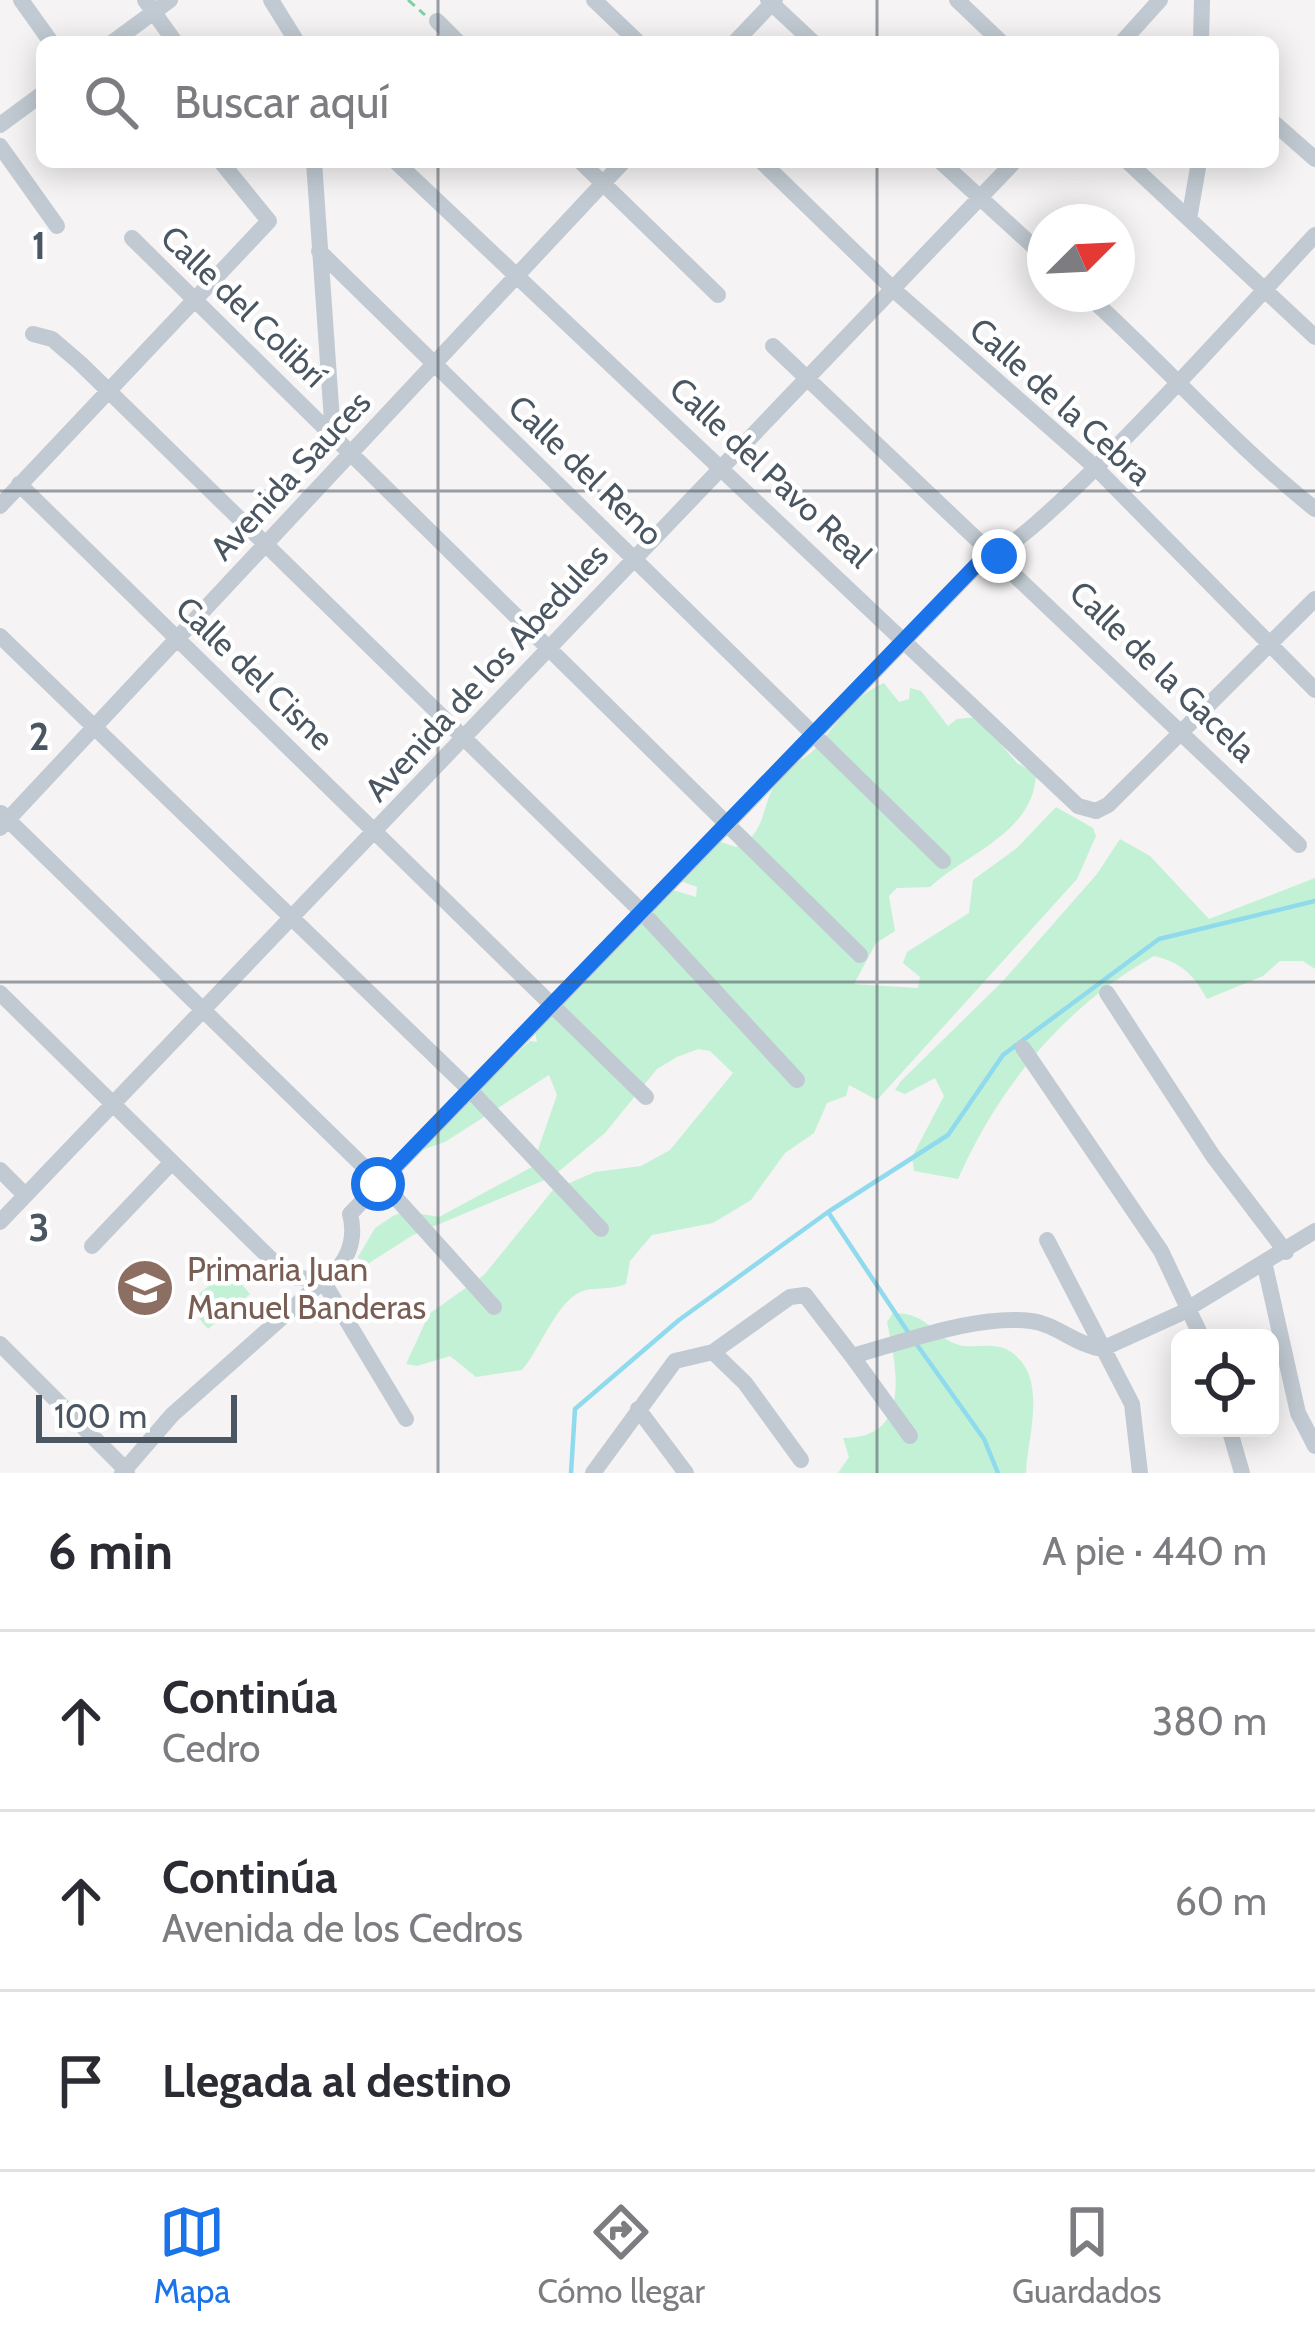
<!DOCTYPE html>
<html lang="es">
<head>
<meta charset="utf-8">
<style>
  :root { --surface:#fff; --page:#f2f2f3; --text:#2b2b33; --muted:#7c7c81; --line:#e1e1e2; --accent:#1a73e8 }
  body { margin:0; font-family:Cabin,sans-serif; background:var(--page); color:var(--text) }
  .controls { position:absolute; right:36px; bottom:36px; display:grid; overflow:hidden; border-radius:18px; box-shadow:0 6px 30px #0003 }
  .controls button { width:108px; height:108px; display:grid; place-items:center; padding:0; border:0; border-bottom:3px solid var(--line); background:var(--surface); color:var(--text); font:60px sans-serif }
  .compass { position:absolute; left:1027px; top:204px; width:108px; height:108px; border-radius:50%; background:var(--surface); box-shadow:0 6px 30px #0003; rotate:66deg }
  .scale { position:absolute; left:36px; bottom:30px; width:201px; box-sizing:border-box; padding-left:12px; border:6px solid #4a5661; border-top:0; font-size:33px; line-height:42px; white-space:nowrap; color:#4a5661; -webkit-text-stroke:9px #fff; paint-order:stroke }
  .stop { position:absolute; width:36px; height:36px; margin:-27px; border:9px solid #1a73e8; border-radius:50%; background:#fff }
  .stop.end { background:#1a73e8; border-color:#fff; box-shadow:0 3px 12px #0008 }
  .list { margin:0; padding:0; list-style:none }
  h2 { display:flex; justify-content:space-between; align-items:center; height:156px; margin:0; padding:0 48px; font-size:51px }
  h2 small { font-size:39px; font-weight:400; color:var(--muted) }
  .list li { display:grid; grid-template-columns:78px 1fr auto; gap:36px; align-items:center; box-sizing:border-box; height:180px; padding:0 48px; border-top:3px solid var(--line) }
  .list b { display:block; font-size:45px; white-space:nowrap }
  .list p { margin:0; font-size:39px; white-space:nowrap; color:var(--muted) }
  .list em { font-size:39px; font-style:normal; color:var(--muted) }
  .icon { flex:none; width:66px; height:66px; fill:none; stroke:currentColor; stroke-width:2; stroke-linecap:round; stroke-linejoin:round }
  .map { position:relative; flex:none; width:1315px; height:1473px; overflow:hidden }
  .search { position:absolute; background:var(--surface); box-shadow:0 6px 30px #0003; left:36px; right:36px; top:36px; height:132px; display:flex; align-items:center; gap:30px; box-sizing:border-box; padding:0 42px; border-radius:18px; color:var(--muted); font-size:45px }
  .sheet { height:696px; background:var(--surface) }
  nav { display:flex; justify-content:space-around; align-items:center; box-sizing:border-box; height:168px; border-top:3px solid var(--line); background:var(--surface); font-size:33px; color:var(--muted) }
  nav a { display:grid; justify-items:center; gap:6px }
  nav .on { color:var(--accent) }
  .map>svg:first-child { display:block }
</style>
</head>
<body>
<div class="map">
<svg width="1315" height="1473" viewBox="0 0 1315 1473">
  <rect width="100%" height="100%" fill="#f5f3f3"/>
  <path fill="#c3f1d5" d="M884,683L899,702L909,699L910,688L921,691L948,726L957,719L978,717L1017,763L1036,774C1034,832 969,852 930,887L897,888L889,896L895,931L876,943L854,984L918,988L920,977L903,963L907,952L969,913L973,880L1017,848L1056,807L1093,828L1096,836L1077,879L877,1100L849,1085L846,1096L827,1103L814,1133L785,1153L751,1200L713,1223L652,1235L630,1261L626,1284C610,1291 593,1286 580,1292C556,1303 539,1351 522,1370L476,1377L450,1356L417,1366L406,1364L429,1314L484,1275L553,1190L595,1172L641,1166L670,1150L733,1073L710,1051L698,1049L677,1057L657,1069L605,1133L552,1177L413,1235L363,1267L358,1257L375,1228L393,1216L405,1211L439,1217L532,1167L557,1095L549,1075L445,1142L413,1153L530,1041L537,1042L535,1032L673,890L696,897L697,887L678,880L715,840L736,847C765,835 761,810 774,786C783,767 803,762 816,748C838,723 852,697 884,683Z
    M1120,839L1150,856L1209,919L1315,878V969L1303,961H1280L1263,976L1207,999C1194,975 1181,962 1154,956C1065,1006 999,1086 958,1179L914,1171L912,1157L944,1096L935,1078L905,1094L895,1090L901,1081L1003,981L1097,874Z
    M229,1269L250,1294L208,1329L187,1304Z
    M893,1313C931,1313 931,1337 959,1345C974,1349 991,1342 1006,1349C1051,1373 1027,1436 1026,1473H838L849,1457L843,1438C912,1439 897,1369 887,1322Z"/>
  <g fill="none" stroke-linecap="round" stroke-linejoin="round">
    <path stroke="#90daee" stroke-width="4.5" d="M828,1212L908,1332
      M915,1342L984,1439L998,1473
      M571,1473L575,1409L679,1320L828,1212L948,1135L1003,1055L1159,939L1315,901"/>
    <path stroke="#7ad0a6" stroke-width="3" stroke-dasharray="9 6" stroke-linecap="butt" d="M408,0L425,15"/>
    <path stroke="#c1cad2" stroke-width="16" d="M21,0L51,42
      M145,0L175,42
      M271,0L297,42
      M594,0L638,42
      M768,0L813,42
      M957,0L1001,42
      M437,21L458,42
      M113,42L170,0
      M735,42L775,0
      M1122,42L1160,0
      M1201,42L1202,0
      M1273,122L1315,159
      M0,125L42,94
      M0,146L57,226
      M314,162L333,435
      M396,162L1078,806L1096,811L1108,805L1315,599
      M581,162L718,295
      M762,162L895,291L1095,467L1315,690
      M941,162L1045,257
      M1128,162L1315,337
      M1189,219L1199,162
      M132,238L860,955
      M319,251L943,861
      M1086,294C1164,364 1233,444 1315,509
      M33,334L52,339L80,363L641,911L797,1080
      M773,346L1299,845
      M19,484L646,1097
      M0,506L269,221L221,162
      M0,636L470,1090L601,1229
      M1,813L396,1198L494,1307
      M0,828L623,162
      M0,993L280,1268L294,1277L323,1281C347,1266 357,1240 350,1214L985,557C1028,555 1270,283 1315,235
      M1107,993L1213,1156L1286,1252
      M1023,1048L1161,1251L1202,1338
      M0,1170L25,1195
      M0,1222L1014,162
      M1047,1240L1132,1404L1140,1473
      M92,1246L172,1162
      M1265,1266L1298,1413L1315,1446
      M0,1344L127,1471
      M713,1352L745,1383L801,1460
      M852,1356L910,1436
      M638,1409L686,1473
      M1229,1428L1242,1473
      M122,1473L172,1415L323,1281L406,1419
      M593,1473L675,1361L713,1352L790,1297L805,1295L852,1356C905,1342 976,1314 1031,1321C1056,1324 1076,1345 1102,1349L1179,1314L1315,1231"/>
  </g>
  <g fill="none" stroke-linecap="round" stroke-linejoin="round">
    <path stroke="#1a73e8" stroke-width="15" d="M378,1184L985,556H999"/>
  </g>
  <path fill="none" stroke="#4a5661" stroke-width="3" stroke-opacity="0.55" d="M438,0V42M877,0V42M438,162V1473M877,162V1473M0,491H1315M0,982H1315"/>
  <defs>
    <symbol id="school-disc" viewBox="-11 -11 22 22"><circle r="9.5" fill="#8d6e63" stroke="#fff"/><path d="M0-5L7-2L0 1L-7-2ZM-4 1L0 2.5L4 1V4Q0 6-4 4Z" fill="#fff"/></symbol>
  </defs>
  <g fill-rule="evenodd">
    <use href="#school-disc" x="112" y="1255" width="66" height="66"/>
  </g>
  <g text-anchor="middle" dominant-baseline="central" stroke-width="9" stroke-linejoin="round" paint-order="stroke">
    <g font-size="33" fill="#4a5661" stroke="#fff">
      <text transform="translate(244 306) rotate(44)">Calle del Colibrí</text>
      <text transform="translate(1061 401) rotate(42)">Calle de la Cebra</text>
      <text transform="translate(586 470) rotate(44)">Calle del Reno</text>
      <text transform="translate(771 472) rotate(43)">Calle del Pavo Real</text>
      <text transform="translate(290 475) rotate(-47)">Avenida Sauces</text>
      <text transform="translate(1163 671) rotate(44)">Calle de la Gacela</text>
      <text transform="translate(486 672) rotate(-47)">Avenida de los Abedules</text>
      <text transform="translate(255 673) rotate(44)">Calle del Cisne</text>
    </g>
    <g font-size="33" fill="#785e54" stroke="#fff" text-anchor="start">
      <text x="187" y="1269">Primaria Juan<tspan x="187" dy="38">Manuel Banderas</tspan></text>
    </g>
  </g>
  <g font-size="39" text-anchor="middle" font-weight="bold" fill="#4a5661" stroke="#fff" stroke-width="9" stroke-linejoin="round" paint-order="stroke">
    <text x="39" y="259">1</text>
    <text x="39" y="750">2</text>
    <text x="39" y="1241">3</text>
  </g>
</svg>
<div class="controls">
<button><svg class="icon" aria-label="locate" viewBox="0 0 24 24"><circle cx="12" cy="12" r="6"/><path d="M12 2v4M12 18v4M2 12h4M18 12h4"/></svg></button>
</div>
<svg class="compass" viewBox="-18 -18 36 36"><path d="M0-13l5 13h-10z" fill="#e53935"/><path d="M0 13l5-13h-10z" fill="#7c7c81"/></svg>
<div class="scale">100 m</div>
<div class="stop" style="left:378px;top:1184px"></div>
<div class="stop end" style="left:999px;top:556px"></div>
<div class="search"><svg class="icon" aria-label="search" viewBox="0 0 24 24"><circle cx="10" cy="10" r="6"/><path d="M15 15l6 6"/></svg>Buscar aquí</div>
</div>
<section class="sheet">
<h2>6 min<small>A pie · 440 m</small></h2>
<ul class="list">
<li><svg class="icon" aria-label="ahead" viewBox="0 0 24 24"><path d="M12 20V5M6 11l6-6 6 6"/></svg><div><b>Continúa</b><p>Cedro</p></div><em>380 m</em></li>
<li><svg class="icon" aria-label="ahead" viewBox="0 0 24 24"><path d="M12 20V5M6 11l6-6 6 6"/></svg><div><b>Continúa</b><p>Avenida de los Cedros</p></div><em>60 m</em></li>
<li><svg class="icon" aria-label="arrive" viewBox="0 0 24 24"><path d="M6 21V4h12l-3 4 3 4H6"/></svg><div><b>Llegada al destino</b></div></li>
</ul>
</section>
<nav>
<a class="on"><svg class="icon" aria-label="map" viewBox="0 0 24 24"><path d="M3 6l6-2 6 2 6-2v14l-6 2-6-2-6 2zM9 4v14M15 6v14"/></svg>Mapa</a>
<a><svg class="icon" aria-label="directions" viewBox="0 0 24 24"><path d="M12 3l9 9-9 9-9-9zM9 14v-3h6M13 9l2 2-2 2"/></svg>Cómo llegar</a>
<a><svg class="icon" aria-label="saved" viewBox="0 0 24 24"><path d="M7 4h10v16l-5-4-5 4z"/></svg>Guardados</a>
</nav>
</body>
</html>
